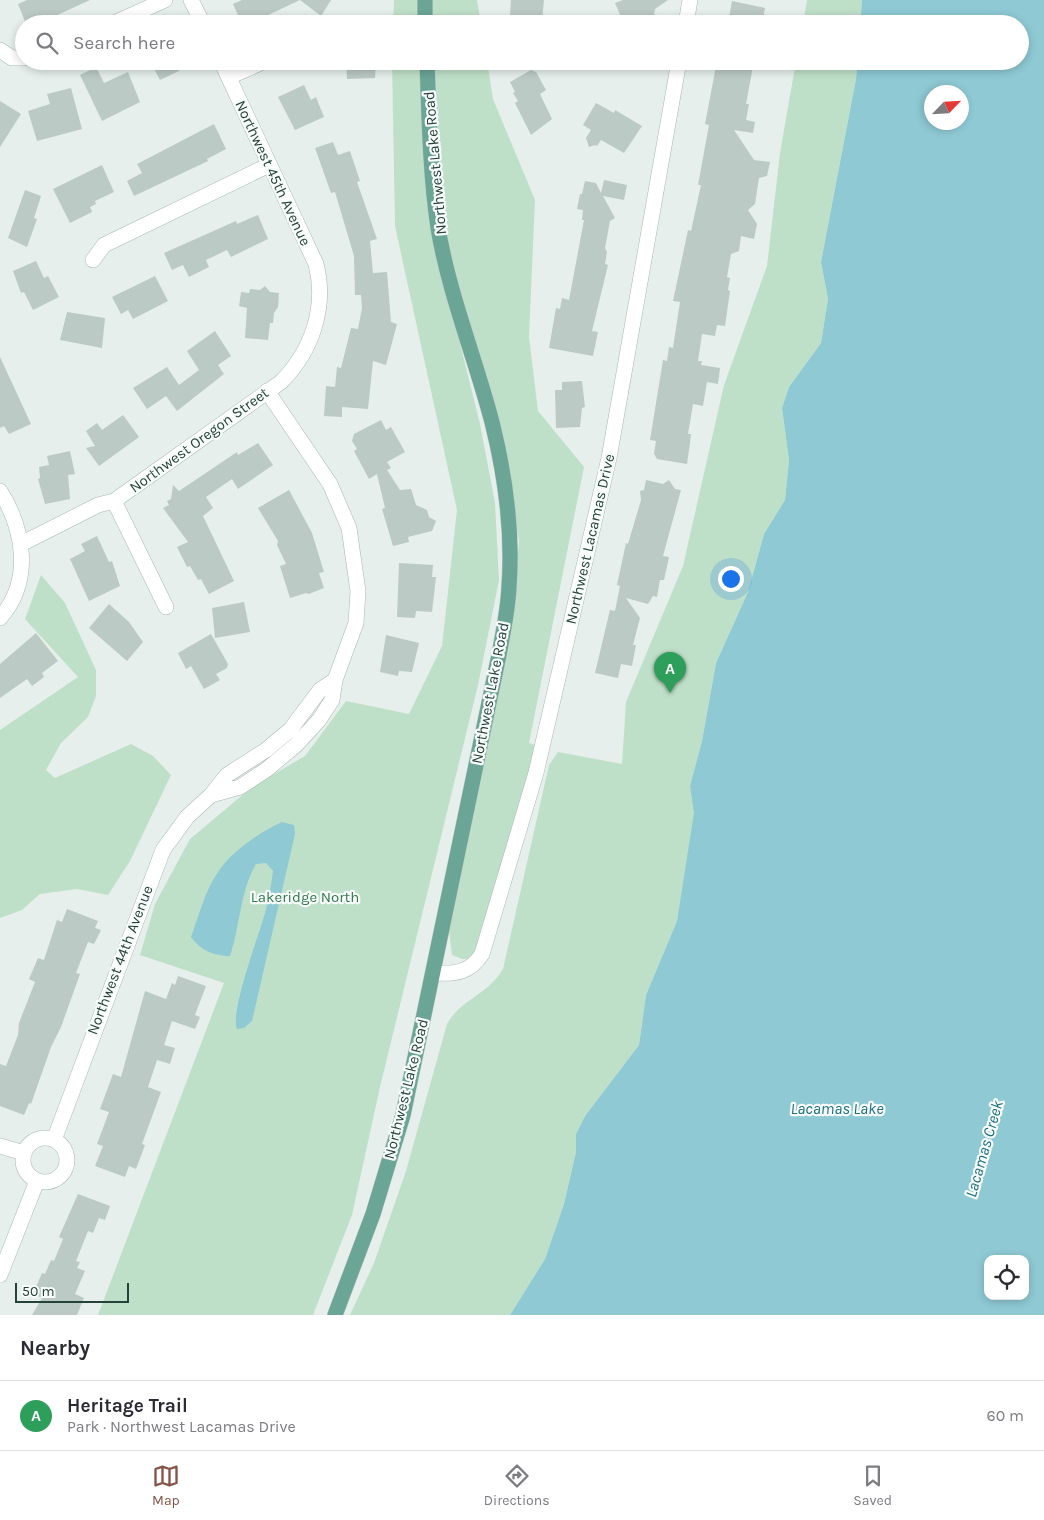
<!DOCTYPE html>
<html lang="en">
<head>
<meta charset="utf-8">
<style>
  :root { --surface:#fff; --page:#f2f2f3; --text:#2b2b33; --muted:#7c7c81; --line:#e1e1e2; --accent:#855347 }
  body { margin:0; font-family:Karla,sans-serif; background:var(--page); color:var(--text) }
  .controls { position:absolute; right:15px; bottom:15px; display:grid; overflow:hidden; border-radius:10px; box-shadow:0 2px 8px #0003 }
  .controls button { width:45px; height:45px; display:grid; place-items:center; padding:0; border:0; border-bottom:1px solid var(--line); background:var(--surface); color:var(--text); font:25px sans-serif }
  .compass { position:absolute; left:924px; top:85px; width:45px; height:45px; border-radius:50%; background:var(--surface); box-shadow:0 2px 8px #0003; rotate:65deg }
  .scale { position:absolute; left:15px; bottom:12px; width:114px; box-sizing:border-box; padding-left:5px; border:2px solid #24423a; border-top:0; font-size:14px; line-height:18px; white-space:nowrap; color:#24423a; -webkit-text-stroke:4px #f7fbf9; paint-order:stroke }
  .you { position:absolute; left:730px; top:578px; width:18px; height:18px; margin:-12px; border:4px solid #fff; border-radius:50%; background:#1a73e8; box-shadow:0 0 0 8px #1a73e833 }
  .badge { display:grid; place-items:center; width:32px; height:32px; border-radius:50%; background:var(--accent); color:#fff; font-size:16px; font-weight:700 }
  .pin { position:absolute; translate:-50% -41px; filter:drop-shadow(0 1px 2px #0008) }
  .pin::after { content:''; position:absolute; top:26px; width:18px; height:15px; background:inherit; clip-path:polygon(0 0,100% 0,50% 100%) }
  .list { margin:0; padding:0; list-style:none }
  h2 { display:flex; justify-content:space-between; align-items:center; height:65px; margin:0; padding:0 20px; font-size:21px }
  h2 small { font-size:16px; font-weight:400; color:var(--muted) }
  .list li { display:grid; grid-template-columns:32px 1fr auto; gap:15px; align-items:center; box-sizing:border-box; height:70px; padding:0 20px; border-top:1px solid var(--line) }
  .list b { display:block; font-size:19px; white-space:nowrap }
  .list p { margin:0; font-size:16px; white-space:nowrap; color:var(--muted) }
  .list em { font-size:16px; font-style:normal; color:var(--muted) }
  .icon { flex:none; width:28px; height:28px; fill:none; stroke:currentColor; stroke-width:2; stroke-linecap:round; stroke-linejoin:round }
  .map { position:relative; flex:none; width:1044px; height:1315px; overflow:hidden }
  .search { position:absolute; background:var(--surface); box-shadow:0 2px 8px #0003; left:15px; right:15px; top:15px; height:55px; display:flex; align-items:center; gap:12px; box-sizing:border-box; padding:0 18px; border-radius:28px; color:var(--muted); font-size:19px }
  .sheet { height:135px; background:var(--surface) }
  nav { display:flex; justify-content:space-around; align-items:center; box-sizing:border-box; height:70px; border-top:1px solid var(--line); background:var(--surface); font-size:14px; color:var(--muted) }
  nav a { display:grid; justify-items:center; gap:2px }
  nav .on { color:var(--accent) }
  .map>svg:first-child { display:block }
</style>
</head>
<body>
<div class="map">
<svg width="1044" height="1315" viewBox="0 0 1044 1315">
  <rect width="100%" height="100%" fill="#e6efeb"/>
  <path fill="#bfe0c8" d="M394,0H418L419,24H393Z
    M430,0H477L481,24H431Z
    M807,0H862L860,24H803Z
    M392,61H421L429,218L480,424L495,503L499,580L478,685L380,1087L352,1215L313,1315H98L224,983L140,955L155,904L190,839L252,787L305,756L346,701L409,714L442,646L457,510L395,226Z
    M432,61H487L493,99L535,200L529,337L538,411L584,467L529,743L541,747L473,959H462L452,955L448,923L510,631L519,541L505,456L447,254L434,161Z
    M796,61H858L856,79L821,262L828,299L821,343L789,387L782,408L789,460L785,500L764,534L748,592L716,663L702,741L690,786L695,813L677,921L646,995L639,1045L585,1116L576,1134V1152L564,1204L545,1259L510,1315H350L374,1263L406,1171L447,1024C461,999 489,994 503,969L549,765L558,752L622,764L626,702L683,566L724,385L767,266L780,153Z
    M41,575L65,603L96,670V696L88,717L61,743L46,770L55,778L131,744L153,756L171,775L130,861L108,895L77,889L40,894L22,910L0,918V730L78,677L25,619Z"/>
  <path fill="#8ec9d4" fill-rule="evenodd" d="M862,0H1044V1315H510L545,1259L564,1204L576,1152V1134L585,1116L639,1045L646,995L677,921L694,813L690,786L702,741L716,663L748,592L764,534L785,500L789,460L782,408L789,387L821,343L828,299L821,262L856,79L858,61H1020V24H860ZM932,92H962V122H932ZM988,1259H1025V1296H988Z
    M282,822L294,825L295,834L252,1021L244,1028L237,1029C230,1011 259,935 265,913C269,899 271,885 273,871L266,863L256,864C240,891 240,927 230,956C214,956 200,950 191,937C199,915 205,891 218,872C231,852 260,832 282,822Z"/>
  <path fill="#bbcac4" d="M27,0H90L38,24H26L18,4Z
    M242,0H300L249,24H242L233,4Z
    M300,0H331L321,16Z
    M511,0H544L542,21L539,24H516L510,16Z
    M623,0H668L655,9L654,16H648L643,19L633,15L622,19L615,3Z
    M732,1L765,8L762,24H728Z
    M150,61H174L179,71L160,80Z
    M346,61H376L375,78L347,79Z
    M717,61H754L746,104H749L746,120L755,122L753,133L734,130L754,160L770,162L767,176L759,178L755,204L748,210L757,224L754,239L741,236L739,251L731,254L727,277L730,278L728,290L730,291L725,326L717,325L715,336L702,334L698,361H702L701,365L720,368L718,384L707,382L703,406L693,404L688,434H691L690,443L687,464L657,459L654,454L656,441L650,440L663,360L667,361L669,347L673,348L674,341L680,302L673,301L688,230L691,231L701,185H698L709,125L705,124Z
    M96,67L104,83L128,72L140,102L102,121L80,75Z
    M531,70L536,72L546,90L540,94L552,119L531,135L515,103L518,101L513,93L515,92L510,82Z
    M304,85L311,100L316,97L324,117L295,130L278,97Z
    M71,88L82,129L37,141L28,111L50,104L47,94Z
    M0,101L21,114L0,147Z
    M596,103L614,113L615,110L642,126L624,153L601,140L597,146L595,145L589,147L586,138L591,130L583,125Z
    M214,124L226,149L207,159L208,161L134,196L127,181L142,173L137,164Z
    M333,142L338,155L350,151L360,181L357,182L377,239L370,241L373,273L387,272L391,322L397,324L386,365L373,361L368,409L342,407V417L324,416L326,386L335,387L337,367L341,368L351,328L358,329L362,308L361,295H355L354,256L335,192L331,193L315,148Z
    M102,165L114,192L95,201L96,204L90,207L92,212L70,223L53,189Z
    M604,180L627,185L624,200L603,196L615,218L610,221L605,248L607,252L605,264L608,265L592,331L598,332L593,356L549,348L556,308L560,309L562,298L569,300L584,220H582L583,210L577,209L580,194H582L585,181L596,183L601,193Z
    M25,190L41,196L34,218L37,219L27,247L8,238Z
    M258,215L268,239L231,257L227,250L206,260L209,267L189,277L183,265L172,270L164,253L236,221L237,224Z
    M36,261L44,278L48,276L59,297L33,310L24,292L21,293L13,271Z
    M155,276L168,301L133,319L128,310L121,314L112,297Z
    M265,286L270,292L279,293L278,307L274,313L273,323H270L268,340L245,338L247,308L239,306L241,292L249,293L250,289L260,290Z
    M67,312L105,318L102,348L60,340Z
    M215,331L231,356L218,365L224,374L177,411L166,396L147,409L133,388L167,367L179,385L199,370L187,351Z
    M0,357L31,424L9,434L4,426L0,428Z
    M582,381L585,407L582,408L580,427L556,428L555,390H562V382Z
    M123,415L139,437L99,466L86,448L95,446L86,431L97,423L102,430Z
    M381,420L386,430L391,427L405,452L387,462L391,468L387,470L400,490L411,489L416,505L427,510L429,517L436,521L432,531L408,537L409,542L393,546L382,509L385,508L377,474L369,479L354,451L357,449L352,441L354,434Z
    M258,443L273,465L238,489L232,479L206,497L213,508L203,516L234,581L209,594L201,579L198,580L190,566L187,567L177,547L188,542L163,508L169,505L167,501L171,499L173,485L179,491L237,452L238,455Z
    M70,451L75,474L68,475L70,499L45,504L38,479L40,478L39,467L49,465L47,456Z
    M646,480L663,484L669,480L675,489L681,490L663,556L669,557L664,580H660L657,597L653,596L648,604L626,598L640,618L633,645H636L632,666L621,664L618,678L595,673L610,610L615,611L620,586L617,585L626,543L628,544L641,500L640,491L644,490Z
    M289,490L312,533L324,572L319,573L324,588L309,594L306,593L290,598L280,566L286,564L277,545L278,541L258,508Z
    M97,536L109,562L112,561L120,586L89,601L70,559L85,551L81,544Z
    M399,563L433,565L432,577H436L432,612L416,611L415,618L397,617Z
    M244,602L250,632L215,638L212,608Z
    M109,604L129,622L143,642L127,661L89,628Z
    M36,633L58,661L42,673L44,677L32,686L27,679L0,698V664Z
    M211,634L228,664L227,668L216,674L220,680L204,689L191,666L186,669L178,653Z
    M386,635L419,643L412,672L399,671L398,676L380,672Z
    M67,909L98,921L95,928L101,930L94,944L88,942L76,973L80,974L61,1027L51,1047L31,1104L29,1103L24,1115L0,1106V1064L6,1066L18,1035L19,1023L35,982L29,979L38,958L44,960L57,920L62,922Z
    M178,976L206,986L195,1015L200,1017L195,1029L172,1021L164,1045L175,1048L170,1064L157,1060L148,1087L161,1092L142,1144L145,1145L136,1169L129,1166L125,1177L95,1166L103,1146L97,1144L109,1112L100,1109L113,1074L121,1077L145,991L166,999L172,983L175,985Z
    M78,1194L110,1206L105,1220L99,1218L93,1233L88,1231L76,1261L80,1262L77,1268L85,1271L75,1294L84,1298L77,1315H32L42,1298L33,1294L42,1273L45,1274L51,1260L54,1261L63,1239L59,1237Z"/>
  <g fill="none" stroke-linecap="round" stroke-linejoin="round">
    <defs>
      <path id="minor" d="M191,0L203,24
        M112,24L165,0
        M686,24L690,0
        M0,50L12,58H24
        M229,77L265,61
        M93,260L104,245L269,165
        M0,491C24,529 33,581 0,618
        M114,501L166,607
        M21,544L98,505L114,501L281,382C312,351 327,307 316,264L221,61
        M211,795L240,787L266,770L296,745L319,720L332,700L335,680L356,623L358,591L349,528L330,484L267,391
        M434,973C455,974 470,973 482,954L536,773L609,458L679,61
        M23 1160a22 22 0 1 1 44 0a22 22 0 1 1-44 0Z
        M54,1140L163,850L187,817L211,795L227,775L266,750L290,730L320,690L335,680
        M0,1146L24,1153
        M0,1275L37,1181"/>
      <path id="major" d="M425,0V24
        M335,1315L373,1214L403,1115L499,655C503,633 508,610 509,587C513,533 505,474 492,422C475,357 449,294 438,228C430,173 429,117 427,61"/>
    </defs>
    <use href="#minor" stroke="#a8b8b2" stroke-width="16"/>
    <use href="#major" stroke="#c2cac8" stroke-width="16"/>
    <use href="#minor" stroke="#fff" stroke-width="15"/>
    <use href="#major" stroke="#6aa596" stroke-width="15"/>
  </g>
  <g text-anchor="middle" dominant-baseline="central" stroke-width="4.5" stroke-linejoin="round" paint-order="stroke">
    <g font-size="15" fill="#24423a" stroke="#f7fbf9">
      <text transform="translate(435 163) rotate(-95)">Northwest Lake Road</text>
      <text transform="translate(273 173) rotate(65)">Northwest 45th Avenue</text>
      <text transform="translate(199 440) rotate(-36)">Northwest Oregon Street</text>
      <text transform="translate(590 539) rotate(-77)">Northwest Lacamas Drive</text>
      <text transform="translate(490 693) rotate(-79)">Northwest Lake Road</text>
      <text transform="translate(120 960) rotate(-69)">Northwest 44th Avenue</text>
      <text transform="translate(406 1089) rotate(-76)">Northwest Lake Road</text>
    </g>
    <g font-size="15" fill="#2d7a4b" stroke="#f7fbf9">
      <text x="305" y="897">Lakeridge North</text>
    </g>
    <g font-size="16" font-style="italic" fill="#1c6f80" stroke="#f7fbf9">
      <text x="837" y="1108">Lacamas Lake</text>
      <text transform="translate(984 1149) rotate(-74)">Lacamas Creek</text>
    </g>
  </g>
</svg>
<div class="controls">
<button><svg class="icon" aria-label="locate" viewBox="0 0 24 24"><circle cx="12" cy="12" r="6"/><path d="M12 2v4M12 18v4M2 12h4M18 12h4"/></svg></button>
</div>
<svg class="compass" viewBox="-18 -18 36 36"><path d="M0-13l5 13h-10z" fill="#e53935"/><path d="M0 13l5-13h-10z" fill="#7c7c81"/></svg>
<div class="scale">50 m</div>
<div class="you"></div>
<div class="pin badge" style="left:670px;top:693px;background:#2e9e5b">A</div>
<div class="search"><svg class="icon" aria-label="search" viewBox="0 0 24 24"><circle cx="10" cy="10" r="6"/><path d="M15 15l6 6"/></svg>Search here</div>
</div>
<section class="sheet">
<h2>Nearby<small></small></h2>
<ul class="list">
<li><span class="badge" style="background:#2e9e5b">A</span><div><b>Heritage Trail</b><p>Park · Northwest Lacamas Drive</p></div><em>60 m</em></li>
</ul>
</section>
<nav>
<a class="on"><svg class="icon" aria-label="map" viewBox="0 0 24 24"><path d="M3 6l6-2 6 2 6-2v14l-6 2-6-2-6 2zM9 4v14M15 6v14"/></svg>Map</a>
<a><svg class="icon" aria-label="directions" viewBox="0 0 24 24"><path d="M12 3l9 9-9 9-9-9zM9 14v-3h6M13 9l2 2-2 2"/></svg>Directions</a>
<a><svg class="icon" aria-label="saved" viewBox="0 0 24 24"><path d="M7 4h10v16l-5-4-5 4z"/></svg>Saved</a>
</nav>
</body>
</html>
